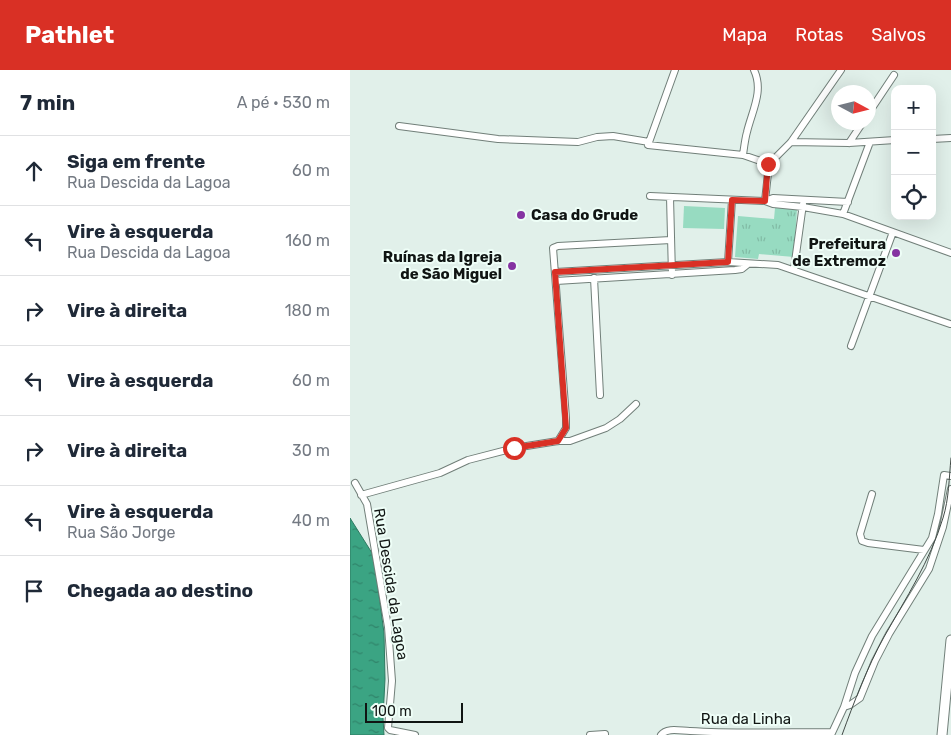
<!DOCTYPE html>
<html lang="pt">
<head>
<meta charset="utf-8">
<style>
  :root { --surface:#fff; --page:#f6f6f7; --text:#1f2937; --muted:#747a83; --line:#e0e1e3; --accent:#d93025 }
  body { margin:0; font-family:Rubik,sans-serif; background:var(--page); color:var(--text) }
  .controls { position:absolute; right:15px; top:15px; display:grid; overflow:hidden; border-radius:10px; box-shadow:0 5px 20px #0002 }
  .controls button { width:45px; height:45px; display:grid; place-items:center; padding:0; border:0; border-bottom:1px solid var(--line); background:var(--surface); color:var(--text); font:25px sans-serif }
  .compass { position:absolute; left:481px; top:15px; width:45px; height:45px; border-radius:50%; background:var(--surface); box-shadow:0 5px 20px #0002; rotate:97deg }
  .scale { position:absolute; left:15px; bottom:12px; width:98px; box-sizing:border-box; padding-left:5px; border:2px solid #101513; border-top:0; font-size:14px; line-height:18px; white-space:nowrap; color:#101513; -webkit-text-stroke:4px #eefef7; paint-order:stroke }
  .stop { position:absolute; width:15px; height:15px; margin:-11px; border:4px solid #d93025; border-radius:50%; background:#fff }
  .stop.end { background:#d93025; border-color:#fff; box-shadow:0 1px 5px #0008 }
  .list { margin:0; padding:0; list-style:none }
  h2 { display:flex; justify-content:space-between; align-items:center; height:65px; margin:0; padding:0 20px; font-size:21px }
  h2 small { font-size:16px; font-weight:400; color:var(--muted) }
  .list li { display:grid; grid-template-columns:32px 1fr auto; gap:15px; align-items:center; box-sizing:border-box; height:70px; padding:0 20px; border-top:1px solid var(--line) }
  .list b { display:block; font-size:19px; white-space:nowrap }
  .list p { margin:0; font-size:16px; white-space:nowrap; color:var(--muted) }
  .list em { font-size:16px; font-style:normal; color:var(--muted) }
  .icon { flex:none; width:28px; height:28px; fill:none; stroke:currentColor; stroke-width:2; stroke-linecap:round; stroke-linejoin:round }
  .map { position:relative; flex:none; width:601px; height:665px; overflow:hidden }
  header { display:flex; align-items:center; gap:30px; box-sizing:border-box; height:70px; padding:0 25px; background:var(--accent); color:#fff }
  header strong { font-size:24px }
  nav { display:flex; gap:28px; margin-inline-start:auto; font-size:18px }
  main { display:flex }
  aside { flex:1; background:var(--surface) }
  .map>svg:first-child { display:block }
</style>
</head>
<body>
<header>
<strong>Pathlet</strong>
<nav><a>Mapa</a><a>Rotas</a><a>Salvos</a></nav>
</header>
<main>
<aside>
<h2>7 min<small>A pé · 530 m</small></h2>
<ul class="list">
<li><svg class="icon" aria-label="ahead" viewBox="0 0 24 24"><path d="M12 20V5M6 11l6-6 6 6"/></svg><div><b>Siga em frente</b><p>Rua Descida da Lagoa</p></div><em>60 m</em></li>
<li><svg class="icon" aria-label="left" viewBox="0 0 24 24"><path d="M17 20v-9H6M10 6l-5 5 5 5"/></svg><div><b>Vire à esquerda</b><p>Rua Descida da Lagoa</p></div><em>160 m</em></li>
<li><svg class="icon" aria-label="right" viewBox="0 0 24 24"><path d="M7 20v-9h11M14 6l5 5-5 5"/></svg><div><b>Vire à direita</b></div><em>180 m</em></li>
<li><svg class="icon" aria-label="left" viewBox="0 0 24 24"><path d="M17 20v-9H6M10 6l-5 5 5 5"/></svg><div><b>Vire à esquerda</b></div><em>60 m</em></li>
<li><svg class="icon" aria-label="right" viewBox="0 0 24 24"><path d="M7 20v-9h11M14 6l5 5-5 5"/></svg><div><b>Vire à direita</b></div><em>30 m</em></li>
<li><svg class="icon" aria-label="left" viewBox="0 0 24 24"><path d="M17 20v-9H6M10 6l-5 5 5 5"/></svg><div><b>Vire à esquerda</b><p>Rua São Jorge</p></div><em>40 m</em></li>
<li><svg class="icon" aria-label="arrive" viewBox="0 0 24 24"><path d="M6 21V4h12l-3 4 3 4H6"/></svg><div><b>Chegada ao destino</b></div></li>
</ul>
</aside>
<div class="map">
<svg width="601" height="665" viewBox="0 0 601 665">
  <defs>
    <pattern id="park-tufts" width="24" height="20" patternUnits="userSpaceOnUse" patternTransform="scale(1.25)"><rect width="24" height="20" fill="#97dbc1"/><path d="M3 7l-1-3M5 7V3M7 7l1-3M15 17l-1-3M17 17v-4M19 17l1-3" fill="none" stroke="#81bba5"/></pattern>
    <pattern id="water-ripples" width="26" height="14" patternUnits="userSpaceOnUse" patternTransform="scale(1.25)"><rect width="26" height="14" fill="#3ba483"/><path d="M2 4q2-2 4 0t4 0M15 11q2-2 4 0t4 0" fill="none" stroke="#30846a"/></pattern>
  </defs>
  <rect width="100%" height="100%" fill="#e1f0ea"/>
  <path fill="url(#park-tufts)" d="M425,138L447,139L444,187L409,184L408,189L385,187L388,146L424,149Z"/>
  <path fill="#97dbc1" d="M334,136L375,138L374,159L333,158Z"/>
  <path fill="url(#water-ripples)" stroke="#2e7961" d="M0,448L22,483L27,510L34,563L35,609L33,648L34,665H0Z"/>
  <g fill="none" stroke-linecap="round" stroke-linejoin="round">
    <defs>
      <path id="minor" d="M325,0L298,75L393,85L419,94
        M491,0L441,72L419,94L415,131L423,128L498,132
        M518,44L544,5
        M49,56L148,69L228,72L247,67L263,66L299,72
        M582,69L601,68
        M441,72L499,73L545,70
        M499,73L513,52
        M393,85C394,78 395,69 397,62C402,41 414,21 404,0
        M300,126L415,131L423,134L453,137L493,144L601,183
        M320,127L322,205
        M493,144L520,72
        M378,192L382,130
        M444,199L453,134
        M205,202L378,192L428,195L600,254
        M244,208L250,325
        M206,211L385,200L392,199L397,195
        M501,276L543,162
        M208,371L216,358V348L203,178L208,176L321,170
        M5,413L17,434L38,557L42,611L38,658L40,660L65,665
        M522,424L510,464L512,471L518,473L574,480
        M11,425L90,403L118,390L164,378L208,371H220L256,358L270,349L286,334
        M494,637L505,603L522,566L582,468L588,444L594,405L601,406
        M240,665L255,664
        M311,665C317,657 331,661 340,661C387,664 435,662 482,662
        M481,665L494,637L500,635L510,628L525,591L539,564L579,499L593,457L601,419"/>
      <path id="major" d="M592,665L601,570"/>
    </defs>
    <use href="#minor" stroke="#717f79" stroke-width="8"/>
    <use href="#major" stroke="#717f79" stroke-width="11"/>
    <use href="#minor" stroke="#fff" stroke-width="6"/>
    <use href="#major" stroke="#fff" stroke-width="9"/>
    <path stroke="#424a47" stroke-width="1" d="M492,665C504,632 517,598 534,567C556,528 580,491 593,448C599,429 599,408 601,388"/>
  </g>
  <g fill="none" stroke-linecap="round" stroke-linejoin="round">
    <path stroke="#d93025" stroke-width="6" d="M164,378L208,371L216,358L205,202L378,192L382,130L415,131L418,94"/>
  </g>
  <g fill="#8533a2" stroke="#eefef7" stroke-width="2">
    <circle cx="171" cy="145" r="5"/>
    <circle cx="546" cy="183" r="5"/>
    <circle cx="162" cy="196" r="5"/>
  </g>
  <g text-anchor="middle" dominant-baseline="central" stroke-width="4" stroke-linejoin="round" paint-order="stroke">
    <g font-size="15" font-weight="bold" fill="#101513" stroke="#eefef7" text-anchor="end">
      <text x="181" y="145" text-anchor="start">Casa do Grude</text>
      <text x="536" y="174">Prefeitura<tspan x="536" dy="17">de Extremoz</tspan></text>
      <text x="152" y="187">Ruínas da Igreja<tspan x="152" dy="17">de São Miguel</tspan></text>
    </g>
    <g font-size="15" fill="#101513" stroke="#eefef7">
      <text transform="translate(41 514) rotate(81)">Rua Descida da Lagoa</text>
      <text x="396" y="649">Rua da Linha</text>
    </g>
  </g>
</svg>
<div class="controls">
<button>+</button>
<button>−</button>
<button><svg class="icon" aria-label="locate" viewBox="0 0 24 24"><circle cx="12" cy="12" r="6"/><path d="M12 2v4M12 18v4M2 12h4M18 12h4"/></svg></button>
</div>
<svg class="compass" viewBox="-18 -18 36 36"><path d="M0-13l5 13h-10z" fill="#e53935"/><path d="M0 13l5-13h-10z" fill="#747a83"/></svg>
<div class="scale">100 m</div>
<div class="stop" style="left:164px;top:378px"></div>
<div class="stop end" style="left:418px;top:94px"></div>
</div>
</main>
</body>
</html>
